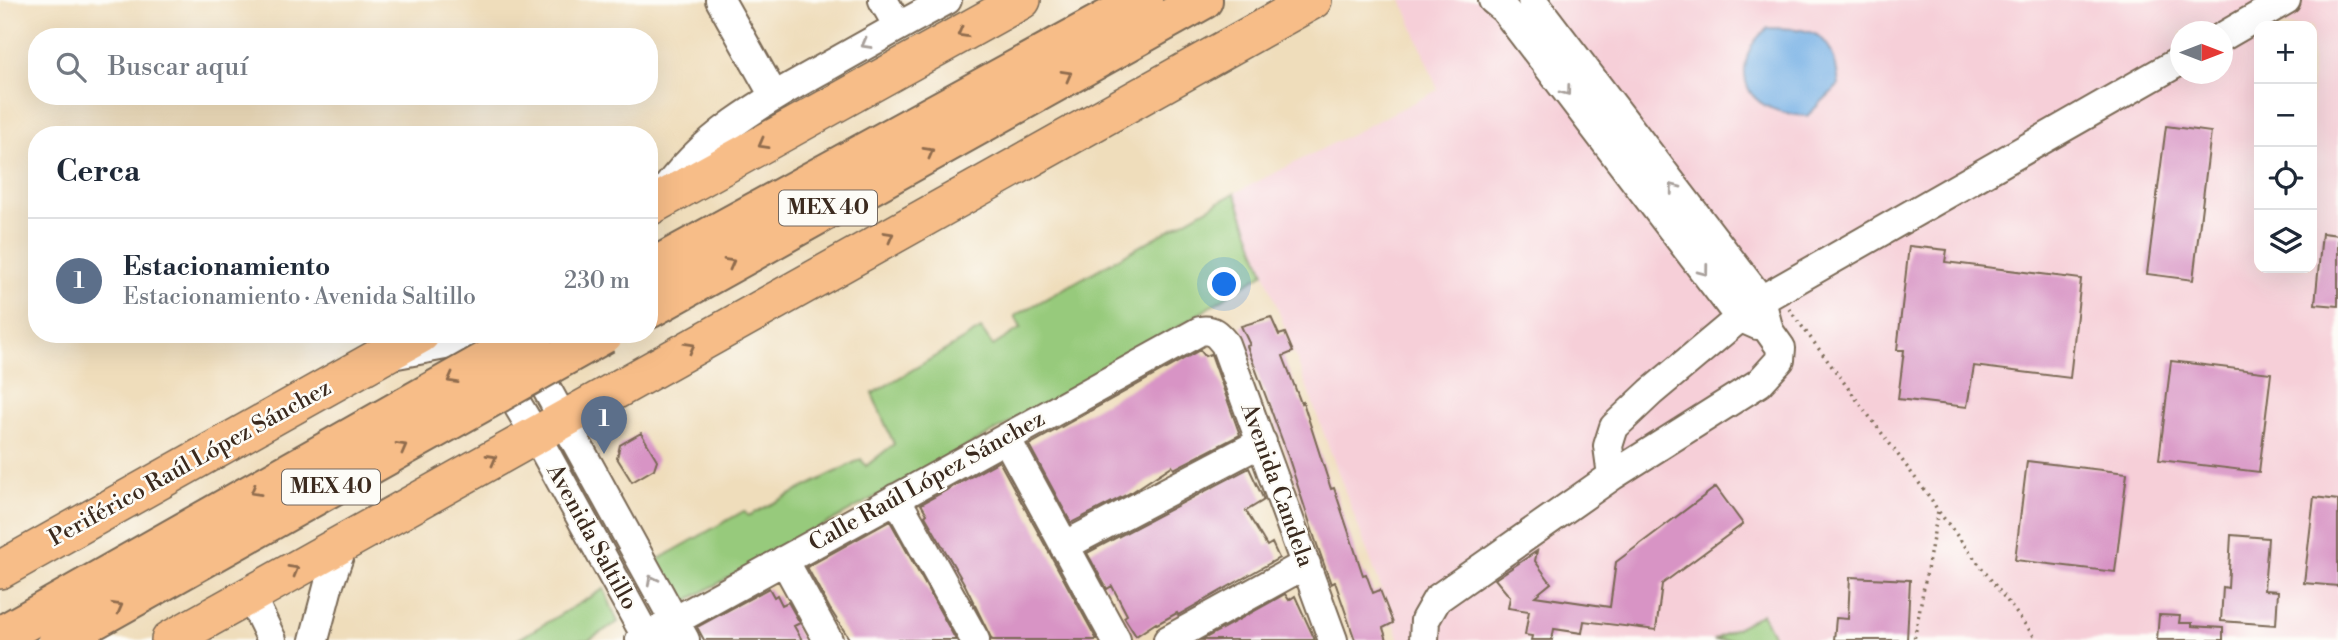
<!DOCTYPE html>
<html lang="es">
<head>
<meta charset="utf-8">
<style>
  :root { --surface:#fff; --page:#f2f2f3; --text:#1f2937; --muted:#747a83; --line:#e0e1e3; --accent:#b5179e }
  body { margin:0; font-family:"Libre Bodoni",serif; background:var(--page); color:var(--text) }
  .controls { position:absolute; right:21px; top:21px; display:grid; overflow:hidden; border-radius:14px; box-shadow:0 7px 28px #0002 }
  .controls button { width:63px; height:63px; display:grid; place-items:center; padding:0; border:0; border-bottom:2px solid var(--line); background:var(--surface); color:var(--text); font:35px sans-serif }
  .compass { position:absolute; left:2170px; top:21px; width:63px; height:63px; border-radius:50%; background:var(--surface); box-shadow:0 7px 28px #0002; rotate:90deg }
  .you { position:absolute; left:1225px; top:285px; width:24px; height:24px; margin:-18px; border:5px solid #fff; border-radius:50%; background:#1a73e8; box-shadow:0 0 0 10px #1a73e833 }
  .badge { display:grid; place-items:center; width:46px; height:46px; border-radius:50%; background:var(--accent); color:#fff; font-size:23px; font-weight:700 }
  .pin { position:absolute; translate:-50% -58px; filter:drop-shadow(0 2px 4px #0008) }
  .pin::after { content:''; position:absolute; top:37px; width:24px; height:21px; background:inherit; clip-path:polygon(0 0,100% 0,50% 100%) }
  .list { margin:0; padding:0; list-style:none }
  h2 { display:flex; justify-content:space-between; align-items:center; height:91px; margin:0; padding:0 28px; font-size:30px }
  h2 small { font-size:23px; font-weight:400; color:var(--muted) }
  .list li { display:grid; grid-template-columns:46px 1fr auto; gap:21px; align-items:center; box-sizing:border-box; height:126px; padding:0 28px; border-top:2px solid var(--line) }
  .list b { display:block; font-size:26px; white-space:nowrap }
  .list p { margin:0; font-size:23px; white-space:nowrap; color:var(--muted) }
  .list em { font-size:23px; font-style:normal; color:var(--muted) }
  .icon { flex:none; width:38px; height:38px; fill:none; stroke:currentColor; stroke-width:2; stroke-linecap:round; stroke-linejoin:round }
  .map { position:relative; flex:none; width:2338px; height:640px; overflow:hidden }
  .search { position:absolute; background:var(--surface); box-shadow:0 7px 28px #0002; left:28px; top:28px; width:630px; height:77px; display:flex; align-items:center; gap:18px; box-sizing:border-box; padding:0 24px; border-radius:28px; color:var(--muted); font-size:26px }
  .panel { position:absolute; background:var(--surface); box-shadow:0 7px 28px #0002; left:28px; top:126px; width:630px; height:217px; border-radius:28px }
  .map>svg:first-child { display:block }
</style>
</head>
<body>
<div class="map">
<svg width="2338" height="640" viewBox="0 0 2338 640">
  <rect width="100%" height="100%" fill="#fdfcf7"/>
  <filter id="ink" filterUnits="userSpaceOnUse"><feTurbulence type="fractalNoise" baseFrequency=".0143" numOctaves="2"/><feDisplacementMap in="SourceGraphic" scale="14" xChannelSelector="R" yChannelSelector="G"/><feConvolveMatrix kernelMatrix="1 2 1 2 8 2 1 2 1" color-interpolation-filters="sRGB"/></filter>
  <filter id="wash" filterUnits="userSpaceOnUse"><feTurbulence type="fractalNoise" baseFrequency=".00686" numOctaves="4" result="noise"/><feDisplacementMap in="SourceGraphic" scale="28" xChannelSelector="R" yChannelSelector="G"/><feGaussianBlur stdDeviation="1.57" result="paint"/><feColorMatrix in="noise" values="0 0 0 0 0 0 0 0 0 0 0 0 0 0 0 0 0 1.4 0 .05"/><feComposite in="paint" operator="in"/></filter>
  <g filter="url(#wash)">
    <rect width="100%" height="100%" fill="#efddbb"/>
    <path fill="#f6cfd8" fill-rule="evenodd" d="M1402,0H2338V640H1400L1235,193L1438,90ZM2259,26H2312V268H2259ZM2180,32H2222V74H2180Z"/>
    <path fill="#97ca7b" stroke="#697a4c" stroke-width="2" d="M1235,193L1264,273L1140,351L681,604L650,564L744,511L748,516L861,459L866,466L894,444L872,394L981,329L993,346L1021,328L1015,316Z
      M604,589L618,622L588,640H517Z
      M1762,614L1776,640H1714Z"/>
    <path fill="#73afe5" stroke="#576c82" stroke-width="2" d="M1768,28C1817,28 1833,33 1839,85L1807,116C1778,114 1743,104 1745,69C1747,50 1753,40 1768,28Z"/>
    <g id="blocks">
      <path fill="#d894c5" d="M2166,126L2211,132L2193,280L2147,274Z
        M2322,233L2338,235V306L2315,304Z
        M1909,246L1947,250L1945,262L2081,279L2070,378L1974,366L1967,407L1898,399L1904,350H1897Z
        M1271,317L1279,335L1285,333L1293,352L1283,356L1301,403L1303,402L1331,489L1334,488L1363,575L1366,574L1373,593L1380,590L1393,623L1383,628L1387,640H1355L1335,582L1331,584L1315,539L1287,453L1247,346L1250,345L1241,326Z
        M1200,350L1205,356L1211,354L1240,435L1174,469L1172,466L1132,492L1071,523L1029,445Z
        M2171,361L2271,373L2259,472L2159,460Z
        M641,433L657,460L654,469L632,482L617,458L620,445Z
        M999,461L1050,554L1097,640H992L965,585L925,516L927,514L921,504Z
        M2027,461L2127,473L2115,572L2015,560Z
        M1249,468L1264,500L1246,511L1267,546L1272,543L1279,558L1178,615L1177,613L1157,624L1156,623L1136,636L1124,617L1127,615L1112,586L1107,589L1087,553Z
        M1716,487L1743,524L1662,584L1656,630L1584,621L1582,633L1554,629L1552,640H1531L1532,636L1525,635L1529,611L1508,608L1510,597L1495,579L1537,551L1535,561L1551,583L1535,596L1610,607L1616,562Z
        M2314,497L2338,500V586L2304,583Z
        M890,521L956,640H850L830,609L807,567Z
        M2231,535L2268,538L2264,590L2278,591L2276,625L2221,621L2223,587L2228,588Z
        M1850,577L1910,580L1907,640H1834L1836,618L1848,619Z
        M769,588L774,597L777,595L782,605L788,602L800,623L794,626L802,640H704L697,627Z
        M1285,594L1289,600L1295,596L1315,640H1202Z
        M2159,615L2180,616L2179,623H2192V626L2223,628V640H2157Z"/>
    </g>
  </g>
  <g filter="url(#ink)">
    <use href="#blocks" fill-opacity="0" stroke="#7a6955" stroke-width="2"/>
    <g fill="none" stroke-linecap="round" stroke-linejoin="round">
      <defs>
        <path id="minor" d="M720,0L774,96
          M883,0L898,26
          M1493,0L1504,9L1739,317L1757,325
          M1532,0L1761,300L1769,331L1781,348L1780,360L1759,383L1612,476
          M2222,37L2286,0
          M659,199C702,135 763,102 830,65C869,43 908,21 947,0
          M397,354L461,342L507,339L523,346L685,640
          M499,374L535,434L648,640
          M1006,438L1116,640
          M896,498L975,640
          M1064,546L1262,442
          M784,560L828,640
          M250,595L272,640
          M314,640L328,587L344,542
          M640,640L1200,331C1213,329 1217,334 1225,344L1333,640
          M1168,640L1306,564
          M1424,640L1425,620L1437,599L1612,476L1608,446L1614,427L1651,392L1761,300L2180,61"/>
        <path id="major" d="M649,207L1022,0
          M0,570L421,334
          M170,640L1313,0"/>
        <path id="highway" d="M649,270L1143,0
          M649,309L1203,0"/>
      </defs>
      <use href="#minor" stroke="#7a6955" stroke-width="32"/>
      <use href="#major" stroke="#7a6955" stroke-width="40"/>
      <use href="#highway" stroke="#7a6955" stroke-width="42"/>
      <path stroke="#7a6955" stroke-width="3.5" stroke-dasharray="2 5" stroke-linecap="butt" d="M1789,309L1931,499L1938,511L1914,640
        M1939,512L2037,640"/>
      <use href="#minor" stroke="#fff" stroke-width="28"/>
      <use href="#major" stroke="#f7bd88" stroke-width="37"/>
      <use href="#highway" stroke="#f7bd88" stroke-width="38"/>
      <defs>
        <path id="highway-bridge" d="M0,636L534,334
          M58,640L604,334"/>
      </defs>
      <use href="#highway-bridge" stroke="#7a6955" stroke-width="42" stroke-linecap="butt"/>
      <use href="#highway-bridge" stroke="#f7bd88" stroke-width="38"/>
    </g>
    <defs><path id="oneway-chevron" d="M-2-3.5L2.5 0L-2 3.5" fill="none" stroke-width="1.6" stroke-linecap="round" stroke-linejoin="round" transform="scale(1.75)"/></defs>
    <g stroke="#906c4e">
      <use href="#oneway-chevron" transform="translate(962 33) rotate(151)"/>
      <use href="#oneway-chevron" transform="translate(1067 75) rotate(-29)"/>
      <use href="#oneway-chevron" transform="translate(763 144) rotate(151)"/>
      <use href="#oneway-chevron" transform="translate(929 152) rotate(-29)"/>
      <use href="#oneway-chevron" transform="translate(889 236) rotate(-29)"/>
      <use href="#oneway-chevron" transform="translate(730 263) rotate(-29)"/>
      <use href="#oneway-chevron" transform="translate(690 347) rotate(-29)"/>
      <use href="#oneway-chevron" transform="translate(452 379) rotate(151)"/>
      <use href="#oneway-chevron" transform="translate(402 447) rotate(-29)"/>
      <use href="#oneway-chevron" transform="translate(492 459) rotate(-29)"/>
      <use href="#oneway-chevron" transform="translate(255 491) rotate(150)"/>
      <use href="#oneway-chevron" transform="translate(294 570) rotate(-30)"/>
      <use href="#oneway-chevron" transform="translate(118 607) rotate(-29)"/>
    </g>
    <g stroke="#a79f9a">
      <use href="#oneway-chevron" transform="translate(866 44) rotate(151)"/>
      <use href="#oneway-chevron" transform="translate(1566 91) rotate(53)"/>
      <use href="#oneway-chevron" transform="translate(1674 188) rotate(-127)"/>
      <use href="#oneway-chevron" transform="translate(1704 271) rotate(53)"/>
      <use href="#oneway-chevron" transform="translate(652 580) rotate(-118)"/>
    </g>
  </g>
  <g text-anchor="middle" dominant-baseline="central" stroke-width="5" stroke-linejoin="round" paint-order="stroke">
    <g fill="#fdfcf7" stroke="#75695f" stroke-width="2">
      <rect x="779" y="190.5" width="98" height="35" rx="5"/>
      <rect x="282" y="469.5" width="98" height="35" rx="5"/>
    </g>
    <g font-size="21" font-weight="bold" fill="#3b2a1e">
      <text x="828" y="208">MEX 40</text>
      <text x="331" y="487">MEX 40</text>
    </g>
    <g font-size="23" fill="#3b2a1e" stroke="#fdfcf7">
      <text transform="translate(190 463) rotate(-29)">Periférico Raúl López Sánchez</text>
      <text transform="translate(927 481) rotate(-29)">Calle Raúl López Sánchez</text>
      <text transform="translate(1277 485) rotate(70)">Avenida Candela</text>
      <text transform="translate(592 537) rotate(61)">Avenida Saltillo</text>
    </g>
  </g>
</svg>
<div class="controls">
<button>+</button>
<button>−</button>
<button><svg class="icon" aria-label="locate" viewBox="0 0 24 24"><circle cx="12" cy="12" r="6"/><path d="M12 2v4M12 18v4M2 12h4M18 12h4"/></svg></button>
<button><svg class="icon" aria-label="layers" viewBox="0 0 24 24"><path d="M12 4l9 5-9 5-9-5zM3 14l9 5 9-5"/></svg></button>
</div>
<svg class="compass" viewBox="-18 -18 36 36"><path d="M0-13l5 13h-10z" fill="#e53935"/><path d="M0 13l5-13h-10z" fill="#747a83"/></svg>
<div class="you"></div>
<div class="pin badge" style="left:604px;top:454px;background:#5c6f8a">1</div>
<div class="search"><svg class="icon" aria-label="search" viewBox="0 0 24 24"><circle cx="10" cy="10" r="6"/><path d="M15 15l6 6"/></svg>Buscar aquí</div>
<section class="panel">
<h2>Cerca<small></small></h2>
<ul class="list">
<li><span class="badge" style="background:#5c6f8a">1</span><div><b>Estacionamiento</b><p>Estacionamiento · Avenida Saltillo</p></div><em>230 m</em></li>
</ul>
</section>
</div>
</body>
</html>
